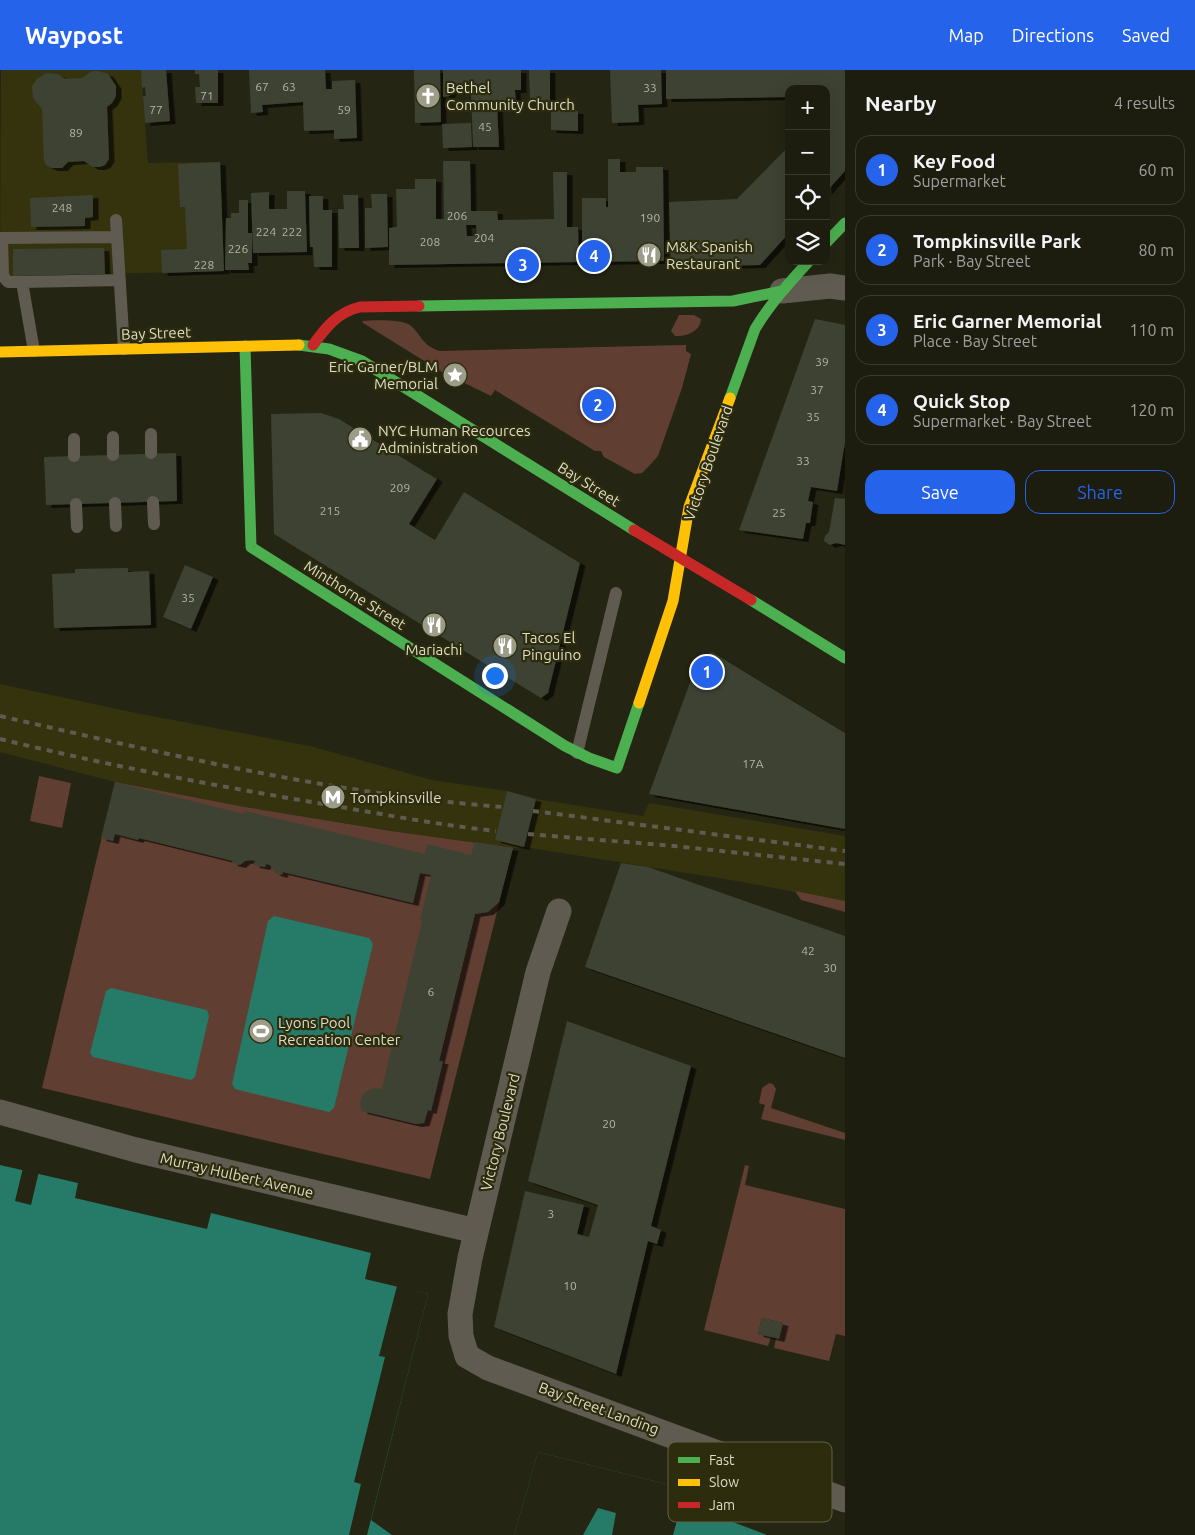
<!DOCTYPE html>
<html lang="en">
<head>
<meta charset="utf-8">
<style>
  :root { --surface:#1c1c0f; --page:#29291d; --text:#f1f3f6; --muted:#a0a19e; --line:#3a3a2f; --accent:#2563eb }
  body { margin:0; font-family:Ubuntu,sans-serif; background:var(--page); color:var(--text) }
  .controls { position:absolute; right:15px; top:15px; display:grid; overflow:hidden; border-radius:10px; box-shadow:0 5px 20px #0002 }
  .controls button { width:45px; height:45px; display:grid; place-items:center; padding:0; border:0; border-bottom:1px solid var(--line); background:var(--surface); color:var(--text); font:25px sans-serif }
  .you { position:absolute; left:494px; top:605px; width:18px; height:18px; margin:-12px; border:4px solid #fff; border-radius:50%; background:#1a73e8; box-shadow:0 0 0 8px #1a73e833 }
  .badge { display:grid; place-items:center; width:32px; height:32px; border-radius:50%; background:var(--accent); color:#fff; font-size:16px; font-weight:700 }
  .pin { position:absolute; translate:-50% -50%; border:2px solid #fff; box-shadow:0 1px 5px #0006 }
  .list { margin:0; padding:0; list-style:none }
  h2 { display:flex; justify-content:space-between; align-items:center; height:65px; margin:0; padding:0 20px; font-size:21px }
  h2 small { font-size:16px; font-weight:400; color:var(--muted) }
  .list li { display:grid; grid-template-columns:32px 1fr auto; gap:15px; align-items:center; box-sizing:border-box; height:70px; margin:0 10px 10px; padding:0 10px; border:1px solid var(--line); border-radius:15px }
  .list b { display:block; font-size:19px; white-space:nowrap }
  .list p { margin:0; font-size:16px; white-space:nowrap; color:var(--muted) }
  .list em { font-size:16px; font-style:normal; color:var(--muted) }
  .actions { display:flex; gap:10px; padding:15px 20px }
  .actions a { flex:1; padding:11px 0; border:1px solid var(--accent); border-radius:15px; text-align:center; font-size:18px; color:var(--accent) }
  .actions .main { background:var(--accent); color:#fff }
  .icon { flex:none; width:28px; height:28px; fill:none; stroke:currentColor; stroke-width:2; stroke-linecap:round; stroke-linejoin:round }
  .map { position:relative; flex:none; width:845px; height:1465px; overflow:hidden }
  header { display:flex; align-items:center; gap:30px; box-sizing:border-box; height:70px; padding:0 25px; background:var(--accent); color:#fff }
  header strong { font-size:24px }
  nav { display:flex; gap:28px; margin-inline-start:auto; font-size:18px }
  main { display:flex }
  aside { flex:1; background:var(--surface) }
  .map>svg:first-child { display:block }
</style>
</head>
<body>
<header>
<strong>Waypost</strong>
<nav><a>Map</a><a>Directions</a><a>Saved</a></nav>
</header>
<main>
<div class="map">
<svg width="845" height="1465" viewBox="0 0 845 1465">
  <defs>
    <filter id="shadow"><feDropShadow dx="5.5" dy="3" stdDeviation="0" flood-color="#0009"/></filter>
  </defs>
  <rect width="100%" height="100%" fill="#252514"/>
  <path fill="#35330e" d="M1,0H141L148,93L220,92L224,201L13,206L0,208Z
    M0,614L136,643L310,676L432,710L507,721L495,770L524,777L536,729L643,746L649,733L845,766V831L731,810L524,777L513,778L391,761L245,737L115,712L0,682Z"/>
  <path fill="#603e31" d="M679,245H694L701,249C701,261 686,267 675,266L671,261Z
    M362,251C372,250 401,249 410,255C422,265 422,276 440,281L682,275H686V281L691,284L682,318L658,386L649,396L642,403L635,404L604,387L601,381H595L495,320L491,326L442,302L363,253Z
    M39,706L71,713L62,758L30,751Z
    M115,712L245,737L391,761L513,778L430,1109L42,1018Z
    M795,821L845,831V842L801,830Z
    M769,1013L773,1014L776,1019L771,1038L845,1063V1070L761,1049L765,1035L759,1033L762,1018Z
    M745,1095L749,1096L745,1115L845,1139V1266L836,1264L829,1291L774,1278L776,1269H779L783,1253L762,1248L758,1264L771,1267L768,1276L704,1260Z"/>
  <path fill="#257b68" d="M274,846L369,868L373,874L334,1038L329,1042L235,1019L232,1014L268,851Z
    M111,918L207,940L209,946L195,1007L191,1010L93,987L90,983L106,921Z
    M0,1095L78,1113L75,1128L207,1159L211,1143L371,1183L365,1209L428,1224L371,1450L392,1465H0Z
    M538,1382L686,1419L683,1433L767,1465H514Z"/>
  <path fill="#252514" d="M23,1098L39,1101L31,1135L15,1131Z
    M397,1216L428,1224L367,1465H349L361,1414L354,1412L385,1287L379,1286Z
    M538,1382L686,1419L673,1465H612L616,1443L598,1438L583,1465H514Z"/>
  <path fill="#3c4332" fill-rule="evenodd" filter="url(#shadow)" d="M141,0H166L170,51L145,53L143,26H146L145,17L142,18Z
    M195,0H218V33H196L195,17H200L199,4H195Z
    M249,0H325L326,19H332V11L355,10L357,68L334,69V60L304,61L303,32L262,35L263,42L251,43Z
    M414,0H440L441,52L415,53Z
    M443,0H521V20H515L516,35H497L499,77H473L471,22H450V26L443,27Z
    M529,0H550V35H538V32H532V28H530Z
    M610,0H661L662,34L638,35L639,52L612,53Z
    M666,0H845V101L826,122V19H789V27L666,29Z
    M92,1H98L108,4L116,16V26L112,33L107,37L109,89L105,95L100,97H93L84,91L68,92L62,98H52L46,95L44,90L42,39L33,28L32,16L37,9L46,3L58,4L65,9L82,8Z
    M551,40L578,41V61L551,60Z
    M471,53L472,77L443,78L442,54Z
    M789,76V163L760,195L671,197L669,132L737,129Z
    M608,89H620V102H636V97H663L664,191L582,192V128H606V137H608Z
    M443,91H470L471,141H497L498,150L554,149L553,102H567V157H578L579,192L389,195V158L397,157L396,119H415V109H436V149H444ZM466,155H476L477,166H467Z
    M220,92L224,201L162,203L161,180L187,179L185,137H180L178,94Z
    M287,121H305L307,182L253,183L251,123L269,122V139H287Z
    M371,124H387L388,177L365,178V138H372Z
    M93,125V147L85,148V156L31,157L30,128Z
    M343,125H358L359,178H339L338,139H344Z
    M309,126H323V140H332V197H314L313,177H310Z
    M239,130H248V163H252V193H248L249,200H225L226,148H231V143H239Z
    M104,178L105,204L13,206V179Z
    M815,249L845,255V372L837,421L811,417L808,431L813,432L810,453H806L803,469L739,460Z
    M321,343L339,349L437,409L409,454L435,470L464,422L580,493L548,623L541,628L274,464L271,344Z
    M176,383L177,431L46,435L44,387Z
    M835,428L845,429V475L836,473L830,475L824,471L825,466L829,462Z
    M185,495L213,507L191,559L163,547Z
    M128,498V502L149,501L151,555L54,558L52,504L75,503V499Z
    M712,582L845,663V759L649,724L699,588Z
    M115,712L244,744L245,741L425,784L427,774L471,785L475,772L513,778L499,832L488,842L475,844L439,991H443L431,1041L428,1040L424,1053L416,1054L362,1041L360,1034L362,1026L367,1021L374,1018L382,1019L422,851L420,850L431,805L420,803L413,833L283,802L282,805L275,803L270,795L266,794L265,797L254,795L255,791L251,790L245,791L240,795L232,793L233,791L139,768L138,770L115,764L113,771L101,768Z
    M507,721L536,729L524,777L495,770Z
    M621,793L648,797L845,866V988L585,897Z
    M567,951L691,996L651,1156L661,1160L657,1174L648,1171L616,1304L494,1257L525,1121L584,1135L577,1164L589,1167L598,1135L528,1111Z
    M762,1248L783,1253L779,1269L758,1264Z"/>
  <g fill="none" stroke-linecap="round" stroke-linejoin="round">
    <path stroke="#605b50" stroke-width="12" d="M116,150L124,279
      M0,168L117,167
      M2,168L3,206L8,212H22L34,281
      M22,212L120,210
      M151,364V383
      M113,367V385
      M74,369V386
      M153,432L154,454
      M115,433L116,456
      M76,434L77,457
      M577,683L616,523"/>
    <path stroke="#605b50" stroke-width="25" d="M782,221L830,216L845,218
      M559,841L538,902L470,1188L460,1244L461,1266L467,1286L488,1298L845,1430
      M0,1042L136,1080L476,1161"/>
    <path stroke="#4caf50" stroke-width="11" d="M826,173L845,153
      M419,236L733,231L782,221
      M299,275L329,279L362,291L634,460
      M245,276L251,477L565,676L589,688L617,698L639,633
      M730,328L755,259C770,234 789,213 809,191
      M751,530L845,588"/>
    <path stroke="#ffc107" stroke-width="11" d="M0,282L299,275
      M639,633L673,531L689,437L730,328"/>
    <path stroke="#c62828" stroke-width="11" d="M313,275C326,257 338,242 360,237L419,236
      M634,460L751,530"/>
    <path stroke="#5e5b50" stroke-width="4" stroke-dasharray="6 6" stroke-linecap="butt" d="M0,646C166,684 333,724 503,737
      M0,669C107,695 215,716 324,734C381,744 439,755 496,761
      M533,741L845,781
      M528,764L674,776L845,794"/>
  </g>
  <defs>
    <symbol id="church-disc" viewBox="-11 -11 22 22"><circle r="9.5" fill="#9c9c8a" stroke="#2d2c0c"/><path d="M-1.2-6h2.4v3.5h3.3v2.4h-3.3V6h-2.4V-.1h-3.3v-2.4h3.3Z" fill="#fff"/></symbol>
    <symbol id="restaurant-disc" viewBox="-11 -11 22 22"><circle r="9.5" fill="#9c9c8a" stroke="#2d2c0c"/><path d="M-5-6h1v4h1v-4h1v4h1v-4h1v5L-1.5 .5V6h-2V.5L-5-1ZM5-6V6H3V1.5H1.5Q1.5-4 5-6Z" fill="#fff"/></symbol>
    <symbol id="sight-disc" viewBox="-11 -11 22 22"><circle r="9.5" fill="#9c9c8a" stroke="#2d2c0c"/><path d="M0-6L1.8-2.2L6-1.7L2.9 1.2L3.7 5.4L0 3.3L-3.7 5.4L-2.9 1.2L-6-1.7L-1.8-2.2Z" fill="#fff"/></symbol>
    <symbol id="civic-disc" viewBox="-11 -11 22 22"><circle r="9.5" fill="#9c9c8a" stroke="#2d2c0c"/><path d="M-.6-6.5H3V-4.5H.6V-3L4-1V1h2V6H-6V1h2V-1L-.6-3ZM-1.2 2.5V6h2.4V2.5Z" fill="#fff"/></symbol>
    <symbol id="metro-disc" viewBox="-11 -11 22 22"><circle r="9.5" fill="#9c9c8a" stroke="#2d2c0c"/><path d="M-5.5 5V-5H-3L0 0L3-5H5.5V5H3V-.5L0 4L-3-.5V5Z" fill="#fff"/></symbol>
    <symbol id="stadium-disc" viewBox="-11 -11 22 22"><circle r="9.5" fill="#9c9c8a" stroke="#2d2c0c"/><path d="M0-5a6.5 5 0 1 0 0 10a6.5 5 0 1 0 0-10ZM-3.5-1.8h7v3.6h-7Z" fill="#fff"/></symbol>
  </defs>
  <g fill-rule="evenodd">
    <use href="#church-disc" x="414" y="12" width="28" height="28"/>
    <use href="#restaurant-disc" x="635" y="171" width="28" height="28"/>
    <use href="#sight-disc" x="441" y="291" width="28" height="28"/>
    <use href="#civic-disc" x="346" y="355" width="28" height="28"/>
    <use href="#restaurant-disc" x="420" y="541" width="28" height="28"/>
    <use href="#restaurant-disc" x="491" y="562" width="28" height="28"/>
    <use href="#metro-disc" x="319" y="713" width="28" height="28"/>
    <use href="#stadium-disc" x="247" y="947" width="28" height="28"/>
  </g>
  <g text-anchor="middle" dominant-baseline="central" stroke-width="4.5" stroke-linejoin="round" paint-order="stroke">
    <g font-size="12" fill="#b4b6a4">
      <text x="262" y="16">67</text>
      <text x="289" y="16">63</text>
      <text x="650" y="17">33</text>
      <text x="207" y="25">71</text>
      <text x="156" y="39">77</text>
      <text x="344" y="39">59</text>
      <text x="485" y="56">45</text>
      <text x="76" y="62">89</text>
      <text x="62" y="137">248</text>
      <text x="457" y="145">206</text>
      <text x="650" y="147">190</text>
      <text x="266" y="161">224</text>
      <text x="292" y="161">222</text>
      <text x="484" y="167">204</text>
      <text x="430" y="171">208</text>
      <text x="238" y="178">226</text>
      <text x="204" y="194">228</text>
      <text x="822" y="291">39</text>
      <text x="817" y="319">37</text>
      <text x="813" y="346">35</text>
      <text x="803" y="390">33</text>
      <text x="400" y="417">209</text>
      <text x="330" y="440">215</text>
      <text x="779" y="442">25</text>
      <text x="188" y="527">35</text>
      <text x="753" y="693">17A</text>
      <text x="808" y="880">42</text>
      <text x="830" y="897">30</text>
      <text x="431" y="921">6</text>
      <text x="609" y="1053">20</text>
      <text x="551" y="1143">3</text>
      <text x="570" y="1215">10</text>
    </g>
    <g font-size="15" fill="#dcdcca" stroke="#2d2c0c" text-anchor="start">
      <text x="446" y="17">Bethel<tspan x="446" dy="17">Community Church</tspan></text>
      <text x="666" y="176">M&amp;K Spanish<tspan x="666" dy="17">Restaurant</tspan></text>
      <text x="438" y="296" text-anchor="end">Eric Garner/BLM<tspan x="438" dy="17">Memorial</tspan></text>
      <text x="378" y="360">NYC Human Recources<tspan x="378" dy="17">Administration</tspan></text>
      <text x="522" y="567">Tacos El<tspan x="522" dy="17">Pinguino</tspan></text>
      <text x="434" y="579" text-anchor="middle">Mariachi</text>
      <text x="350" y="727">Tompkinsville</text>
      <text x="278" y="952">Lyons Pool<tspan x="278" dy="17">Recreation Center</tspan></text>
    </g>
    <g font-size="15" fill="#dcdcca" stroke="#2d2c0c">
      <text transform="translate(156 263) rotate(-2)">Bay Street</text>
      <text transform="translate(708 393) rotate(-71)">Victory Boulevard</text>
      <text transform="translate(589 414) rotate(32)">Bay Street</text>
      <text transform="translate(355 525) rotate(32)">Minthorne Street</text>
      <text transform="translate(500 1062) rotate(-76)">Victory Boulevard</text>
      <text transform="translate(237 1105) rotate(13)">Murray Hulbert Avenue</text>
      <text transform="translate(599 1338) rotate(20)">Bay Street Landing</text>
    </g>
  </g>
  <rect x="668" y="1372" width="164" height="80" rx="8" fill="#2d2c0c" stroke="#626145" stroke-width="1"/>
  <rect x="678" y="1387" width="22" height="6" fill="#4caf50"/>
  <rect x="678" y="1409" width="22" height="7" fill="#ffc107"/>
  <rect x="678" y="1432" width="22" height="6" fill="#c62828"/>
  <g font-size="14" fill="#dcdcca">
    <text x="709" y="1395">Fast</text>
    <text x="709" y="1417">Slow</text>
    <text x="709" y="1440">Jam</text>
  </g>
</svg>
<div class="controls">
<button>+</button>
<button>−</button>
<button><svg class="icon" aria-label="locate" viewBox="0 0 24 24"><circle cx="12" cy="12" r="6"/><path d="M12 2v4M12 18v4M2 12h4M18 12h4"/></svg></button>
<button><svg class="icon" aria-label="layers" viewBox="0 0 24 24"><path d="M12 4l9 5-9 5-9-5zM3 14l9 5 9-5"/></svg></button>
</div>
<div class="you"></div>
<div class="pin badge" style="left:707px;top:602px">1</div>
<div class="pin badge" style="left:598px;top:335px">2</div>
<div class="pin badge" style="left:523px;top:195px">3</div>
<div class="pin badge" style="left:594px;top:186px">4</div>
</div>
<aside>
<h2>Nearby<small>4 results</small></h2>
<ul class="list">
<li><span class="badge">1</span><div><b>Key Food</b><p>Supermarket</p></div><em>60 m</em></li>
<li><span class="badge">2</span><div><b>Tompkinsville Park</b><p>Park · Bay Street</p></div><em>80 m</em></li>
<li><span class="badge">3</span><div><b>Eric Garner Memorial</b><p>Place · Bay Street</p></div><em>110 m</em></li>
<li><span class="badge">4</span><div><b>Quick Stop</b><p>Supermarket · Bay Street</p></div><em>120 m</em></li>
</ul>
<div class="actions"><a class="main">Save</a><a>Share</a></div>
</aside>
</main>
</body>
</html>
